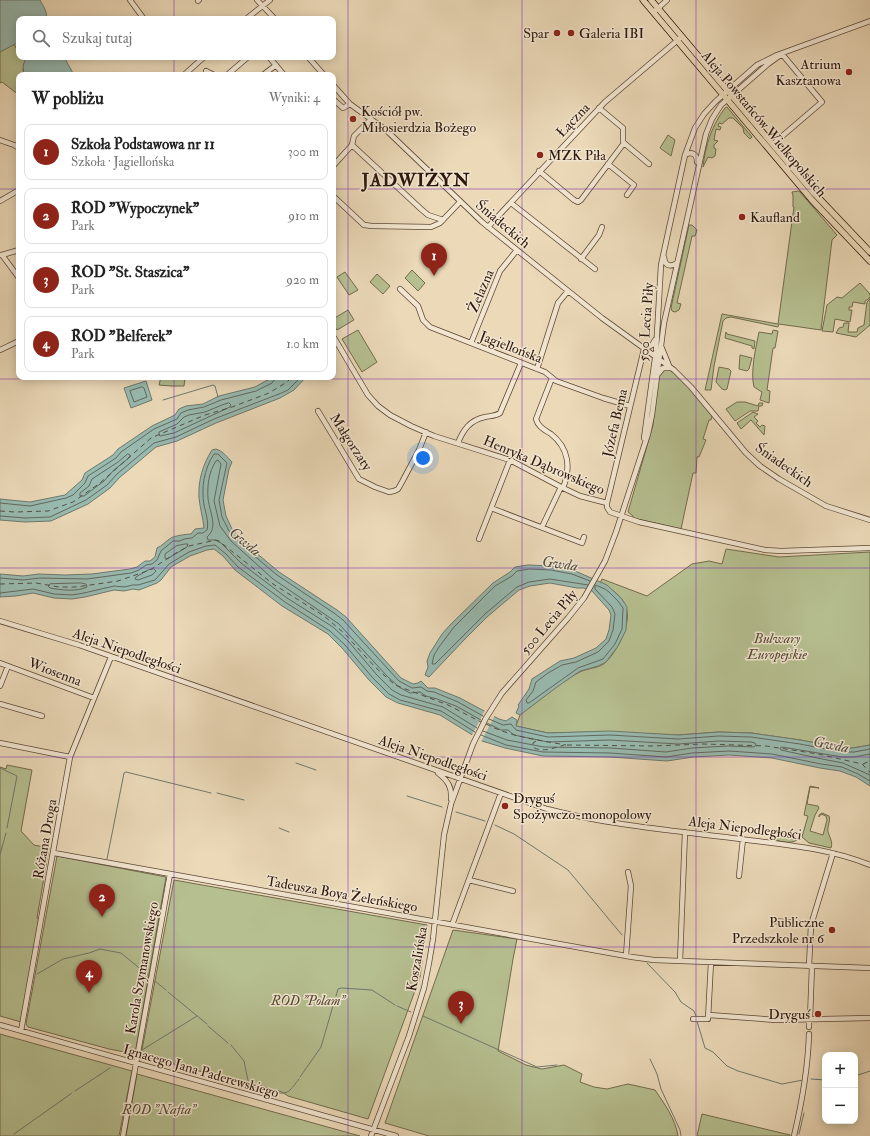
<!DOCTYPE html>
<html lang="pl">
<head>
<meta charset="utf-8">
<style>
  :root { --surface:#fff; --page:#f6f6f6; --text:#222; --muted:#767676; --line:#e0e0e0; --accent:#8f2418 }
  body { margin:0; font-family:"IM FELL Double Pica",serif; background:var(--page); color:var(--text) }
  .controls { position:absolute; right:12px; bottom:12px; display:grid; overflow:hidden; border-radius:8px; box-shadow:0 2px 10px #0003 }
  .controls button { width:36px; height:36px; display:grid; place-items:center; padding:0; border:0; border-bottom:1px solid var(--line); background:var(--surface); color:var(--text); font:20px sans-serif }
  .you { position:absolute; left:423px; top:458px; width:14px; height:14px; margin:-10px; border:3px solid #fff; border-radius:50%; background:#1a73e8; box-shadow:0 0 0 6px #1a73e833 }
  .badge { display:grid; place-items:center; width:26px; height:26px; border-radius:50%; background:var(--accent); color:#fff; font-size:13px; font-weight:700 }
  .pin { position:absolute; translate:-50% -33px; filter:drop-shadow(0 1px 2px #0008) }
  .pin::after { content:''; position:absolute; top:21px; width:14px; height:12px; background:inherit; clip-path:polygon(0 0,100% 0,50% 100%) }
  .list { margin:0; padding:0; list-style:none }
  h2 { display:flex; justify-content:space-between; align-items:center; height:52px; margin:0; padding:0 16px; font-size:17px }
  h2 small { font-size:13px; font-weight:400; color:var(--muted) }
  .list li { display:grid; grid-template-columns:26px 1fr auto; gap:12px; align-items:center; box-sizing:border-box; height:56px; margin:0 8px 8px; padding:0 8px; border:1px solid var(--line); border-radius:8px }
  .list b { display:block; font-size:15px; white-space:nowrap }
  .list p { margin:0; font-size:13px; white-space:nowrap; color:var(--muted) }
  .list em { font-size:13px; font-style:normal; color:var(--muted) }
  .icon { flex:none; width:22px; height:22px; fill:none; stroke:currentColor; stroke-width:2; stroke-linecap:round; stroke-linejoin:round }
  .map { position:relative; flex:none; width:870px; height:1136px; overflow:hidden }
  .search { position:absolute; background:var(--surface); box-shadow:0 2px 10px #0003; left:16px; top:16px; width:320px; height:44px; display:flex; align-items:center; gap:10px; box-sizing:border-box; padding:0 14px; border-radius:8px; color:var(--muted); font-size:15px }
  .panel { position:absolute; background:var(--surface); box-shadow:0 2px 10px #0003; left:16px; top:72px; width:320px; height:308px; border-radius:8px }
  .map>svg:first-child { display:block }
</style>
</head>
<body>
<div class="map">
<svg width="870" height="1136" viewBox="0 0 870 1136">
  <rect width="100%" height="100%" fill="#ebd9b8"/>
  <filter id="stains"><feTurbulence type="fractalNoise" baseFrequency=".005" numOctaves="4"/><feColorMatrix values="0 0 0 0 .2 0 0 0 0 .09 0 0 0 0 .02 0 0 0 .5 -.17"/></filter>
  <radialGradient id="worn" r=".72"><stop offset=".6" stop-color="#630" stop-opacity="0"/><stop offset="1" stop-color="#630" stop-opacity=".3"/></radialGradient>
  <path fill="#b6bf90" stroke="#726b4e" d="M14,44L19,53V57H26V58L23,70L24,75H19V95L2,82L0,83V52Z
    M727,107L752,137L750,139L744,133L743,128L733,118H729L722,124L719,123L718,126L721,127L720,130L716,129L714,140L718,141L714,145V148L716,149L715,156L712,158L708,157L703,167C705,146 712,125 725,108Z
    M668,135L675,140L671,156L660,148Z
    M798,191L800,192L837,235L832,240L821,330L779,324L778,327L731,317L726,318L723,321L714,366L711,390H705L722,314L778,324L794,207H793V196L792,192Z
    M689,225H692L697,230L695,236H692L677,303L681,304L679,310L675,312L672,311L671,308Z
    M412,270L425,283L418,291L405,278Z
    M345,272L358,290L349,295L337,277Z
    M377,274L390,286L383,294L370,282Z
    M860,283L870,294V298L865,301V304L853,302L852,307H849V310H852L850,322L835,319L833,332L822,331L827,305L837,297L842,298Z
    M870,299V325L856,337L836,333L839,328L843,327L844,323H849L848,332H857L858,328L864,325L867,302Z
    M348,310L354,320L337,330L333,324V319Z
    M358,330L377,362L362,372L342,339Z
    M773,330L778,331L775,348H773L767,390L770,391L769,403L760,400L762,392L754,387C750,372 756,347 759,332L772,334Z
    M726,332L727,334L755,341L754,349L752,348V346L725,338Z
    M740,355L752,358L749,369L747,371L739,369Z
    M719,367L729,369L731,371L727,389L725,390L722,389L716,382Z
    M668,369C681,374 702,405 712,416L711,420H709L703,439L706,440L699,457H697L696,473H693L681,529L633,518V516L628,512L653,425L658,377L663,370Z
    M161,377H184L185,378L184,386H171L159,385Z
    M737,402H745L758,406L759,403H763L762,406H759L758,411H750L735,421L726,409Z
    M753,412L758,414L754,417L758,421L756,423L760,427L762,425L765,426L764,435L751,420L741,429L737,423Z
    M726,549L779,557L870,552V745L853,748H843L800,740L751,733L719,732L678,735L591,732L548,733L516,726L520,715L526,710C543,698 559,683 578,673C586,668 599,669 606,662C618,650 632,623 626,607C622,595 610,588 600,583L602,579L647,596L692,564L709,561L722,564Z
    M7,765L32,770L21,831L34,845L49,848L37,918L39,919L21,1022L0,1016V767L6,769Z
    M810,786L819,788L810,787L807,804L818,806L819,808L815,815L810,831L823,835L827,820L826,816L821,814L819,817V815L822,813L829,816C831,821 827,826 828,832C830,838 833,842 831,848L809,843L802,837L808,816L804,815Z
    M778,832L794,835L797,840C792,844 778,842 773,838V835Z
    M57,856L166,877L135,1054L109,1049L28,1027L26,1024Z
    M174,880L427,925L420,977L368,1119L288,1096L282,1092L251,1083L247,1084L141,1055Z
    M453,930L517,939L513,959L498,1051L526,1065L542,1069L564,1065L582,1074L580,1082L594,1087L607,1089L628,1084L655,1090C665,1105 675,1118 678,1136H429L385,1123Z
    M0,1034L132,1071L119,1136H0Z
    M137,1074L360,1136H126Z
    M702,1114L790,1135V1136H697Z"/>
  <path fill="#98bab0" stroke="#6d796e" d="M0,0H40C43,6 48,12 46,19H19V42L0,52Z
    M26,57H64L74,75H24L23,66Z
    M273,377H306L294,390L280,398L216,423L177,441L156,447L125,473L120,477L110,488L88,504L51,521L25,522L0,520V499L30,502L65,495L82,480L85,473L113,455L118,449L152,426L175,415L179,409L186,406L203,404L219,396L255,387Z
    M146,381L152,400L131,408L124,388Z
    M216,449C223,451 227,457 232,462L229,469L223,500L226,516L232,529L254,551L279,572L337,610L346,617L401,678L413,684L418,683L421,681L428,688H435L460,698L499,719L506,721L512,717L517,720L516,726L548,733L610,731L678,735L719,732L751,733L800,740L843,748H853L870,745V786L856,777L840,771L820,768L772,758L729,755L693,757L667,761L610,757L543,756L505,748L482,741L440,715L398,703L386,697L369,680L342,648L328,634L282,606L235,570L223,556L214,549L207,550L190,556L171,567L161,580L157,583L139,590L133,589L124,591L114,590L85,597L72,599L54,598L33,593L16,596L0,597V574L23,576L39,574L65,575L92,574L130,569L137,567L145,561H150L155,557L157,548C162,546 166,541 171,538C174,536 186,534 191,534L195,529L204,528C203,518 200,508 199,498C198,480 203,464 212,450Z
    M528,565L552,566L573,570L607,585L621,598L627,607L626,630L618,646L606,662L598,666L580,671L557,687L520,715L516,713L519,706L518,705L529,689L532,679L560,661L574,658L596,648L606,639L609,630L611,615L609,610L592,591L584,588H577L550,583L530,586L519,590L487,617L465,639L429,677L425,675L428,667L427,661L430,653L442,634L451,624L493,583L510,572L515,567Z"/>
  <path fill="#ebd9b8" d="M485,710L495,715L481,742L471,737Z"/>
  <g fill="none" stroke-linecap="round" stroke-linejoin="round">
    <path stroke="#62685e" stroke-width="1" d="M142,387L144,388L147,397L134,402L130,391Z
      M229,403L231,405L230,407L174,433L160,436L159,435V432L177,424L184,417L189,415L205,412L222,405Z
      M128,454L130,455V457L114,470L104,481L84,496H80V493L89,486L92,479L118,462Z
      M0,503L30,506L66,498L73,495L85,483L88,476L116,458L121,452L154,429L177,419L181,413L188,410L204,407L221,400L256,391L272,383L274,380L275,377
      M0,516L25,518L50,517L86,500L107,485L117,474L154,443L176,437L214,419L279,394L288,390L301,377
      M185,544H188L187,547L167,559L165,558V554L176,546Z
      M154,569L156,571L152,575L138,580L135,579L136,577L148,570Z
      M0,578L23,580L40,578L87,579L131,573L139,570L146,565L152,564L157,560L161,551L173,541H180L184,539L192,538L198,533H203L207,530C209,522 206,514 204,505C201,488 204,469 214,454H218L227,463L219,500L222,517L229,531L252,554L277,575L334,613L343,620L399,681L412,688L421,687L427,691L434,692L458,702L483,716
      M81,583L86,584L87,587C76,592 61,590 50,588L48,586L50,584Z
      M588,585L550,579L529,582L517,587L485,614L435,664H432L434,655L439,647L454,627L495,586L512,576L517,571L529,569L551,570L572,574L590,581
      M598,586L605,589L609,592L618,601L623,608L622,629L615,644L603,659L578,668L529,703H527L526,700L533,691L536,682L548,673L562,665L576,662L598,652L609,641L613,630L615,614L612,607L595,589V586Z
      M0,593L33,589L54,594L72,595L84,593L114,586L124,587L133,585H138L155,580L169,564L189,552L206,546L215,545L226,554L238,567L285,602L330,631L345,645L372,677L389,694L400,700L441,711L475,732
      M489,719L503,725L511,724L516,730L548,737L610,735L678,739L719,736L751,737L800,744L842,752H854L870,749
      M477,728L443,707L401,695L392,690L376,674L349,642L333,627L287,598L250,570L241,563L221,543L215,540H208L207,537C219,527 209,511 208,498C207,486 209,471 216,461L218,460L221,464L214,501L220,526L231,541L273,579L339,624L387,676L399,687L410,693L420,692L426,696L437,699L456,706L481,720
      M483,731L507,740L544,747L611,748L666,752L692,748L728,746L754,747L756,745L755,743L751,742L719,741L678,744L610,740L548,742L514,735L508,730H501L487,723
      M481,735L506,745L543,752L610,753L666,757L692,753L729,751L772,754L821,764L842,767L858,774L870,781
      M870,754L854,757H842L782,747L780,748L781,750L822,759L843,763L870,775"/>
    <path stroke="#6d796e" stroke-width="1" d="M163,400L213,385L215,386L218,397
      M296,763L316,770
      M0,768L17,776L7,828
      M217,793L244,800
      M407,796L442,807
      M456,812L485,821
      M495,825L514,834L568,870L622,935
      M279,828L289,832
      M0,855L6,833
      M107,859L124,773L126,772L211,793
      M647,963L675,992L681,1002L694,1011L696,1016
      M37,974L63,959L89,953L100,949L121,953L149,976
      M155,981L166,990
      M168,992L207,1024
      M336,996L338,989L341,988L372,990L395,1005
      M397,1006L411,1012
      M423,1016L537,1067L557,1065
      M697,1021L705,1048L713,1052L727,1066L738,1071L782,1084L803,1080
      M208,1026L228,1043
      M231,1045L244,1061L249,1085L270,1091
      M142,1050L197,1016
      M650,1059L657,1074L661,1089L680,1130L681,1136
      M855,1076L870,1071
      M300,1077L321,1047L335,999
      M811,1079L825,1080
      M75,1091L110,1068
      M274,1092C289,1096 290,1090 299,1079
      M14,1134L72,1093
      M799,1134L804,1113"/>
    <path stroke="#525045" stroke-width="1" stroke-dasharray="5 4" stroke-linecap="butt" d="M0,511L15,512L48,511L73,502L100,483L151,438L205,415L232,407L269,393L287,382L292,377
      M0,584L36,583L59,587H76L118,581L150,570L176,553L189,546L216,540L219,541L273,584L324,616L344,633L375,667L395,685L448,705L481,722
      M486,724C511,737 538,740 566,745
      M536,741L533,743V747C542,753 554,748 564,745
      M567,745L653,746L704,744L766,746L818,754L862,764L870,772
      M863,764L870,761"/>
    <defs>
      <path id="minor" d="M130,0L144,19
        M257,0L275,19
        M198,1L199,0
        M656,10L667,0
        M246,19L270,0
        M269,57L284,75
        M308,57L324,75
        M206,71L214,75
        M184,75L204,57
        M227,75L248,57
        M263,75L276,65
        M333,85L350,104L386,130L482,222L602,318L674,370L691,387L746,453L760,466L779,479L826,506L870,520
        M333,99L343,108L350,104
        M0,140L14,145L19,148
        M624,143L649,164
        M773,144L822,102L782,54
        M352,145L421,209L428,215L443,220
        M685,155C692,151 697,154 697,162
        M608,164L634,185L627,195
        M333,166L352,145L354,136L371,119
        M539,171L574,200L578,202L581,200L624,143L623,141V128L599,108
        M333,196L364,225L372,226L431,227L440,223L460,202
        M0,201L19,190
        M511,203L595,269
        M488,227L605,102L679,39
        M0,255H2L19,278
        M2,255L19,250
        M664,257L665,262C668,267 672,266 677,263
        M581,259L599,235L602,227
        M400,289L418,306L423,320L430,327L545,372L556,381L603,398L630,406
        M333,336L368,395L378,406L390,415L411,426L434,436L510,460L561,487L580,496L607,503V507L610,512L639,522L765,550L781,551L870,548
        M471,343L500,271L517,250
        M0,350L19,341
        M537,369L558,303L568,291
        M658,374L663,368H670L661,346
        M552,378L536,419C538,427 545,430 551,434C569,448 571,468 563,488
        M318,411L359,479L375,487L389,492L394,491L398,489L402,482L419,450L426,432
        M644,438L656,351L661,265L685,155L695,128L704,114L716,101L757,65L777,55L870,21
        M458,443C463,430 470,420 485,417C490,416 496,416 500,413L521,363
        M607,503L644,349L652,345L655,340
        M491,508L582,543L584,537
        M542,527L561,487
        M479,539L510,460
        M0,621L79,645L547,809C612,826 681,831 748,840C790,845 831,849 870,865
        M0,663L94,698
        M0,686L8,666
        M0,704L42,716
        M0,743L70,757
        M438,773C448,781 452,787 451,799
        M54,853L632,957L654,960L870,968
        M739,876L743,839
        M469,880L513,891
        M773,921L799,923L811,925
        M452,925L501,793
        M626,956L631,886L628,872
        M680,961L685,832
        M809,966L811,925L833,853
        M709,1015L776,1020L870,1018
        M693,1019H708L711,962
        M809,1019V1027
        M810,1019L812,966
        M0,1025L396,1136
        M21,1031L70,757L111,657
        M123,1136L170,874
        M371,1136L409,1036L424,988L429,963L433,939L444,835L451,804L473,744L486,718L502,693L568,618L584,598L605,561L616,532L648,434L652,415L664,323L706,134L712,119L721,105L768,64L782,54
        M794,1136C802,1102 808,1069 809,1034"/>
      <path id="major" d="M643,0L812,200L870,261
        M651,0L812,191L870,252"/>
    </defs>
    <use href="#minor" stroke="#5c4837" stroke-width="6"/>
    <use href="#major" stroke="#2d170c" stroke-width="7"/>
    <use href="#minor" stroke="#f2e6d1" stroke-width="4.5"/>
    <use href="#major" stroke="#ebd9b8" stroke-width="5.5"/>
  </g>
  <path fill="none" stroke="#7b2cbf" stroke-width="1" stroke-opacity="0.55" d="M174,0V19M348,0V1136M522,0V1136M696,0V1136M174,57V75M0,189H19M333,189H870M174,377V1136M0,379H870M0,568H870M0,757H870M0,947H870"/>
  <g fill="#8f2418" stroke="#f2e6d1" stroke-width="1.5">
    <circle cx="557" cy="33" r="4"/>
    <circle cx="571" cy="33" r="4"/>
    <circle cx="849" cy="72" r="4"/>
    <circle cx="353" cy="119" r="4"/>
    <circle cx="540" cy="155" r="4"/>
    <circle cx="742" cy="217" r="4"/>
    <circle cx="505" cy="806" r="4"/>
    <circle cx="832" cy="930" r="4"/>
    <circle cx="818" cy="1014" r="4"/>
  </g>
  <g text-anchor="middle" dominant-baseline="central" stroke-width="3" stroke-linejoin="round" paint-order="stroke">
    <g font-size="14" fill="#2d170c" stroke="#f2e6d1" text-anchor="start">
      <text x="549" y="33" text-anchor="end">Spar</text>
      <text x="579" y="33">Galeria IBI</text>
      <text x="841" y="64" text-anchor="end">Atrium<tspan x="841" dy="16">Kasztanowa</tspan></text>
      <text x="361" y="111">Kościół pw.<tspan x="361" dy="16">Miłosierdzia Bożego</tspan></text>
      <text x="548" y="155">MZK Piła</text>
      <text x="750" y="217">Kaufland</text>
      <text x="513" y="798">Dryguś<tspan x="513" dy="16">Spożywczo-monopolowy</tspan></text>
      <text x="824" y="922" text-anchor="end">Publiczne<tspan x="824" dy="16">Przedszkole nr 6</tspan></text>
      <text x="810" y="1014" text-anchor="end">Dryguś</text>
    </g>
    <g font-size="14" fill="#2d170c" stroke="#f2e6d1">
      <text transform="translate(573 120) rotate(-46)">Łączna</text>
      <text transform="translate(764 124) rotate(50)">Aleja Powstańców Wielkopolskich</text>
      <text transform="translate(503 224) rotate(40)">Śniadeckich</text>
      <text transform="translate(481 291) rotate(-67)">Żelazna</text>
      <text transform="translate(646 322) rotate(-86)">500 Lecia Piły</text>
      <text transform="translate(511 347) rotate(21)">Jagiellońska</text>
      <text transform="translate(615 423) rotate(-77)">Józefa Bema</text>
      <text transform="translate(351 442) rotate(57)">Małgorzaty</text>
      <text transform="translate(544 465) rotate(23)">Henryka Dąbrowskiego</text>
      <text transform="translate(784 465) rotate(35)">Śniadeckich</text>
      <text transform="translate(549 622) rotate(-50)">500 Lecia Piły</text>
      <text transform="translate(127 651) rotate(19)">Aleja Niepodległości</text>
      <text transform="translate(55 672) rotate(21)">Wiosenna</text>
      <text transform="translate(433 758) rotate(19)">Aleja Niepodległości</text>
      <text transform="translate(745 828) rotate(7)">Aleja Niepodległości</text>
      <text transform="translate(45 839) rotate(-80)">Różana Droga</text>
      <text transform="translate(342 894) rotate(10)">Tadeusza Boya Żeleńskiego</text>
      <text transform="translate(417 959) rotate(-80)">Koszalińska</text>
      <text transform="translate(142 968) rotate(-80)">Karola Szymanowskiego</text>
      <text transform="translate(201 1071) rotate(16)">Ignacego Jana Paderewskiego</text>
    </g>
    <g font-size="14" font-style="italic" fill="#564934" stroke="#f2e6d1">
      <text x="777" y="638">Bulwary<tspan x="777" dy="16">Europejskie</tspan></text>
      <text x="308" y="1000">ROD "Polam"</text>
      <text x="159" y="1109">ROD "Nafta"</text>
    </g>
    <g font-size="15" font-style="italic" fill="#525045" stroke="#f2e6d1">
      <text transform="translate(245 542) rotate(40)">Gwda</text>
      <text transform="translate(560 564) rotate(8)">Gwda</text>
      <text transform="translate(831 745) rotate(11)">Gwda</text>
    </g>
    <g font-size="18" font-weight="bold" letter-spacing="1" fill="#2d170c" stroke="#f2e6d1">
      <text x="416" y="180">JADWIŻYN</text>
    </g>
  </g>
  <rect width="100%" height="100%" filter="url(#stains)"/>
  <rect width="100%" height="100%" fill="url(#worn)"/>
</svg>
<div class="controls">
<button>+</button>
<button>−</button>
</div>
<div class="you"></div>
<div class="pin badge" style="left:434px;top:276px">1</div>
<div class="pin badge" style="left:102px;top:917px">2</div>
<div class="pin badge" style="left:461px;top:1024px">3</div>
<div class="pin badge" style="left:89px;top:993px">4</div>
<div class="search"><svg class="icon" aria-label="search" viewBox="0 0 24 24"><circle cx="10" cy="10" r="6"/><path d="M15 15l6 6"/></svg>Szukaj tutaj</div>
<section class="panel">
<h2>W pobliżu<small>Wyniki: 4</small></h2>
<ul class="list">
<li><span class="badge">1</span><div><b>Szkoła Podstawowa nr 11</b><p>Szkoła · Jagiellońska</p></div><em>300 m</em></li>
<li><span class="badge">2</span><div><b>ROD &quot;Wypoczynek&quot;</b><p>Park</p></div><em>910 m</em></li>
<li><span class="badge">3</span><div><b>ROD &quot;St. Staszica&quot;</b><p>Park</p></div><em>920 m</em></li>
<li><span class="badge">4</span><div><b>ROD &quot;Belferek&quot;</b><p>Park</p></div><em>1.0 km</em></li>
</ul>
</section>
</div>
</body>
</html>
